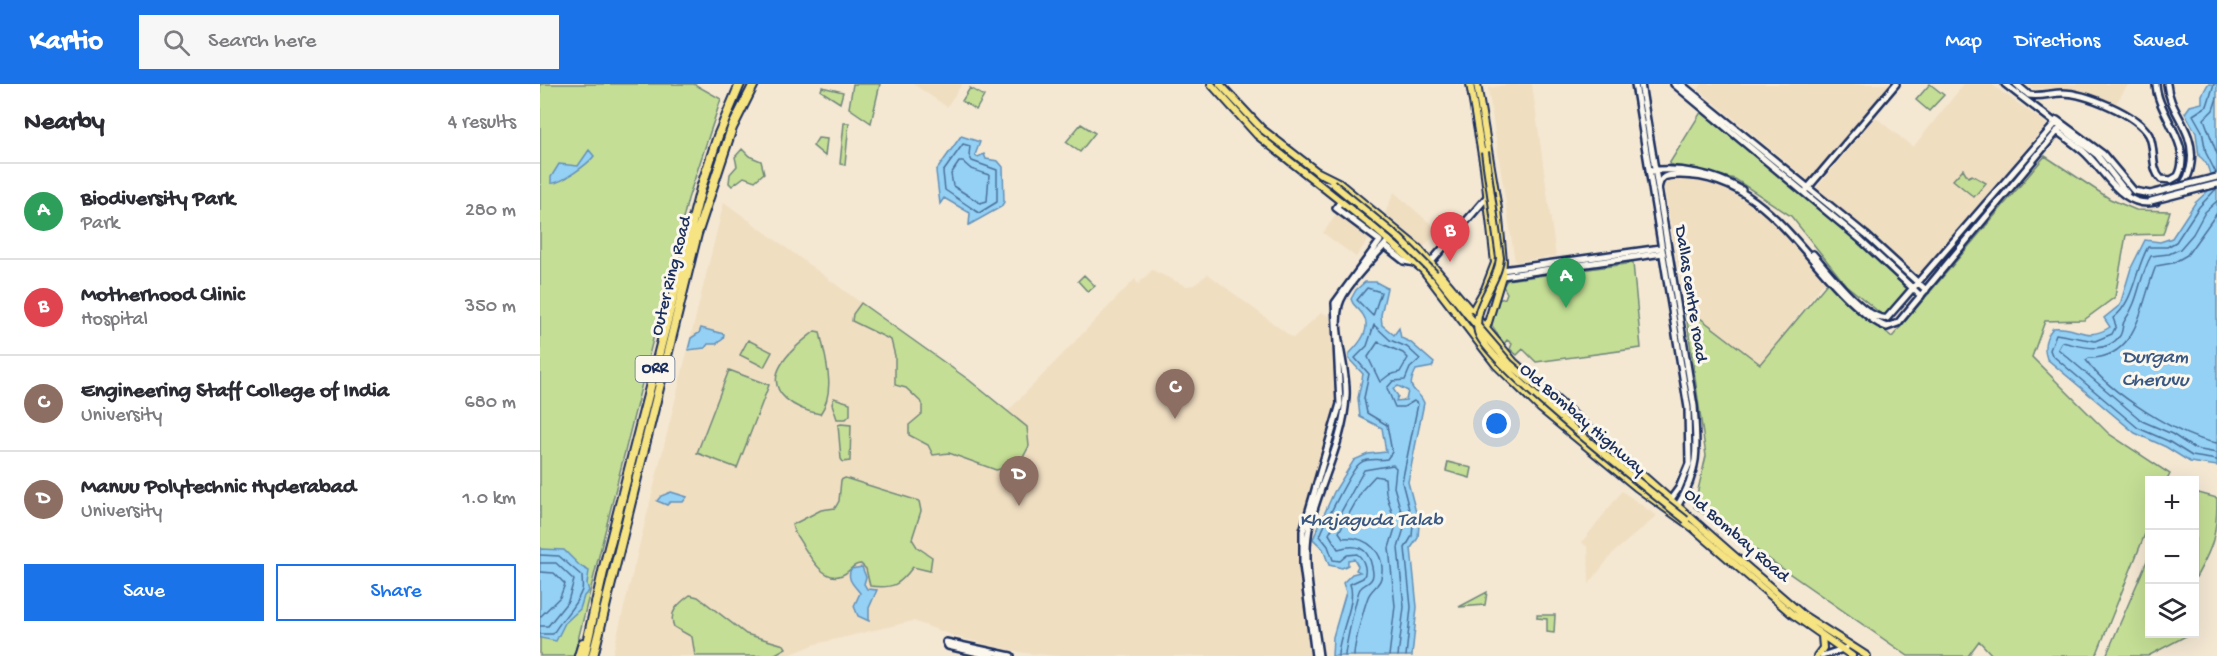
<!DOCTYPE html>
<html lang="en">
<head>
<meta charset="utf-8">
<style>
  :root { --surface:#fff; --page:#f7f7f7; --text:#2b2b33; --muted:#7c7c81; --line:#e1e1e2; --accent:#1a73e8 }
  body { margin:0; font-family:"Gochi Hand",sans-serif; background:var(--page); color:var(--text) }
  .controls { position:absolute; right:18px; bottom:18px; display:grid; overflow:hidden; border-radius:0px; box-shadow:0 6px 24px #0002 }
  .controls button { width:54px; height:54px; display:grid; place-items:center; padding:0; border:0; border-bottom:2px solid var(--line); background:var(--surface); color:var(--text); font:30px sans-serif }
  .you { position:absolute; left:957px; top:340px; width:21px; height:21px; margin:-15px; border:4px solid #fff; border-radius:50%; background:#1a73e8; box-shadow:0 0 0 9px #1a73e833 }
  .badge { display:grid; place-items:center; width:39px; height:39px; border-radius:50%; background:var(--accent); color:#fff; font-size:20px; font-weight:700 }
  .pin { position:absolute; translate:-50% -50px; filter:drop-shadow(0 2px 3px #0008) }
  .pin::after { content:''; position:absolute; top:32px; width:21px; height:18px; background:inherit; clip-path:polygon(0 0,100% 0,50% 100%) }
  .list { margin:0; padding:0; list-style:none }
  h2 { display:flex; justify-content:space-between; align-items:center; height:78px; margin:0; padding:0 24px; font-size:26px }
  h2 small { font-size:20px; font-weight:400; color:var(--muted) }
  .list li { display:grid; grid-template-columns:39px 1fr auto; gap:18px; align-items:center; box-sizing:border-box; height:96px; padding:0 24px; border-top:2px solid var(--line) }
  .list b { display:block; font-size:22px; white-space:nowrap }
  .list p { margin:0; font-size:20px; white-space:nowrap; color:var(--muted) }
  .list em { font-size:20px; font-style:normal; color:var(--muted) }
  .actions { display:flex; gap:12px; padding:18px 24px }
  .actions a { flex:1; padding:14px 0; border:2px solid var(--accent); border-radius:0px; text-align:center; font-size:21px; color:var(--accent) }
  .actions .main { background:var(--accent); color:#fff }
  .icon { flex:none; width:33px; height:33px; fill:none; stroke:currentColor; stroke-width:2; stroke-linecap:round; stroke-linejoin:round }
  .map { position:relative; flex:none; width:1677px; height:572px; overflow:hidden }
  header { display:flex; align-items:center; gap:36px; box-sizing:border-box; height:84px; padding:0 30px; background:var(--accent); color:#fff }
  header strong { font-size:28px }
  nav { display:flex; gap:33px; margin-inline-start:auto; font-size:21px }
  .search { width:420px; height:54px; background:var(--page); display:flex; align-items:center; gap:15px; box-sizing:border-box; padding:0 21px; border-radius:0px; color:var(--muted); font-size:22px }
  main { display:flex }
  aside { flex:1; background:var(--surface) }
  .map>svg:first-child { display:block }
</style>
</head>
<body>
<header>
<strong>Kartio</strong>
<div class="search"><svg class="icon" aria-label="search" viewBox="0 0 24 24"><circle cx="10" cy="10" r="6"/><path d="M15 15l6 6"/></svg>Search here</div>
<nav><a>Map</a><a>Directions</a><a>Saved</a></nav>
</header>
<main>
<aside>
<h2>Nearby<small>4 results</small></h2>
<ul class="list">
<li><span class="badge" style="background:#2e9e5b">A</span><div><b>Biodiversity Park</b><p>Park</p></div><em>280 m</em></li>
<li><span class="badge" style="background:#e0444e">B</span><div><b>Motherhood Clinic</b><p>Hospital</p></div><em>350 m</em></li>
<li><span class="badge" style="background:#8d6e63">C</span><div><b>Engineering Staff College of India</b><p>University</p></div><em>680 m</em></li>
<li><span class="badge" style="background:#8d6e63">D</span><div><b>Manuu Polytechnic Hyderabad</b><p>University</p></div><em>1.0 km</em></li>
</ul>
<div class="actions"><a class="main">Save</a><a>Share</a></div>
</aside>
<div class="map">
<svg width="1677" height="572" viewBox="0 0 1677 572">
  <rect width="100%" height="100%" fill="#f4e8d3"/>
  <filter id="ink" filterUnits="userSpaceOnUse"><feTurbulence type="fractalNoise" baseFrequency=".0167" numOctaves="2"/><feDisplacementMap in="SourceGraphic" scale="12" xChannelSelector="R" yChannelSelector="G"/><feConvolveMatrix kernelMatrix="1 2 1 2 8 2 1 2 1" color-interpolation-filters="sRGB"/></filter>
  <g filter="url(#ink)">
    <path fill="#f0dec1" d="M373,0H422L407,23Z
      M971,0H992L1016,172L975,178L948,4Z
      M1162,0H1350L1269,97L1158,5Z
      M1424,0H1451L1507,40L1379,191L1274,107L1335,33L1373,63Z
      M1487,0H1588V1L1576,19L1524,4L1494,5Z
      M1142,92L1182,103L1226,129L1286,196L1220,280L1156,231L1146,230L1123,97Z
      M854,108L898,146L884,163L845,129Z
      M184,118L468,327L595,195L598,200L612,186L646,202L654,201L668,190L753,254L782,228L791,233L797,320L777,395L760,442L758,466L770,572H517L484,569L420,554L373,537L276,560L247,572H72Z
      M798,128L831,152L816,173L783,149Z
      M1082,407L1117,432L1073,469L1049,500L1048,464L1042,458Z"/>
    <path fill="#c4de95" stroke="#70867a" stroke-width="1.5" d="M0,0H154L181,15L148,115L34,572H0Z
      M313,0H340L331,39L309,24Z
      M1390,0L1404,11L1389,27L1376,16Z
      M282,3L303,8L300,19L281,7Z
      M430,4L444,12L436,26L422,17Z
      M1161,28L1319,156L1368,204L1345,233L1306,201L1251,132L1195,95L1129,80Z
      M304,39H309L305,81L300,80Z
      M541,40L555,49L540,68L526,58Z
      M278,54L287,55L285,72L273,62Z
      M202,65L209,72L221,77L224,89L215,97L204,93L192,102L189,99L190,90L197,82L195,73Z
      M1505,72L1570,115L1596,126L1630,127L1623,150L1586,151L1575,213L1544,236L1505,237L1492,273L1569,350L1630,390L1627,396H1610L1609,440L1556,572H1453L1439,557L1428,572H1368L1154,423L1166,372L1146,230L1156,231L1220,280L1288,198L1352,253Z
      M1423,85L1428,93L1432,91L1446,99L1434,113L1413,96Z
      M1093,179L1101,264L996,278L983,265L977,271L970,265L972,260L967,256L964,260L951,240L957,216L965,214L967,209L963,202L967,196Z
      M544,191L555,202L548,208L538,197Z
      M321,219L429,296L487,343L489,362L479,381L456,386L409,369L393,371L388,361L369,351V341L382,330V319L366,304L355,301V272L351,256L312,237L313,230Z
      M275,247L280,248C285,274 297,306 280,330C258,326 224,310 241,281C249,267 263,257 275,247Z
      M208,256L232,268L224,283L200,271Z
      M189,286L229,301L197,384L157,369Z
      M294,314L310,319V331L306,335H297L292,320Z
      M301,340L311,341L310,377L303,378L301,375L298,341Z
      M908,378L932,384L930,394L906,387Z
      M305,394L379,417L381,427L372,455L377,463L392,473L390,487L373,483C359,501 354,505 330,502L326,485L321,480C311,480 311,488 302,491C281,501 264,461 254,448L252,441L281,426L295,424L299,417L301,396Z
      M1655,408L1677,414C1677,452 1673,463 1655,495Z
      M1609,472L1610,550L1648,551L1608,572H1566Z
      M947,508L945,521L919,523Z
      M150,511L158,513L206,550L244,561L246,564L232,572H155L152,553L134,543C128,528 138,520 150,511Z
      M997,531H1015L1014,549L1007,548V535L997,534Z"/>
    <path fill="#94d1f4" stroke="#6490b8" stroke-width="1.5" fill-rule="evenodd" d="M1668,0H1677V382L1650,378L1626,363L1595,349L1507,275C1503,264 1505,253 1513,244C1537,241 1546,259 1570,243L1564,234L1580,221L1591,184L1605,156L1620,158L1632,154L1655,119L1670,105C1672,93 1669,79 1659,72L1656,49L1645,29L1650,22L1662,19V11Z
      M421,52L440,58L435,71L438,73L444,70L446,75L458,77L463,83L464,118L461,123L429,141L430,129L404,114L400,120L396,87Z
      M49,66L54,72C49,79 20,101 11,99V93L19,80L38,82Z
      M825,198H836L847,204L841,231L842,241L854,251L859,244L861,254L870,258L894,279L892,283L876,286C864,309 878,303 884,319L868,398L879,440L878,454L871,464L877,523L872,572H792L793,553L806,508L803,499L812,490L820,488L816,486L818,482L814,475L808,476V481L802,484L789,481L783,465L773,455L794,408L814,376L828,370L846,368L842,344L820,333L818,314L823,290L809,275V270C819,260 835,243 820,227C816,222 813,222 811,215L816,206ZM858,302L868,307L866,316L856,317L858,312L853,305Z
      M161,244L184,250L183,255L176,260H168L165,264L148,266L151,254L159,249Z
      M131,408L147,413L143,418H130L127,421L117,417L121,412Z
      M0,465L24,466L40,482L49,487L47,500L49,507L44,512L40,525L25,539L16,557L0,554Z
      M322,483L326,493L324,500L327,505L337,506L329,524V537L318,532L314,522L320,509C314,501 306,495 311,485Z"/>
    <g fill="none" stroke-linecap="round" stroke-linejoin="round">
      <path stroke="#4b709a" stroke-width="1.5" d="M1674,0L1667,22L1653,31L1662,47L1666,69L1676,89
        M1677,14L1673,26L1664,35L1677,70
        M423,60L430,62L429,71L432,77L457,86V118L439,129L405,106L403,88Z
        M423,78L431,85L449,91L447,117L440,119L413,102L411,90L419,78Z
        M1676,105L1659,123L1636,158L1627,163H1608C1595,185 1594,219 1573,234L1576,242L1572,250L1555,257L1516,250L1510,266L1512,271L1598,344L1628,357L1652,372L1677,376
        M1677,117L1665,128L1653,150L1640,165L1629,170L1611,172C1599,193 1599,217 1585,236C1581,241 1584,247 1579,253C1564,271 1541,262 1522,258L1518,265L1602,337L1632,350L1655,365L1677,369
        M1677,129L1647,171L1633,179L1616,182C1601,217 1599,275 1549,274L1546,276C1568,308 1640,354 1677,359
        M827,204L841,208L833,232L817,216Z
        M838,258L863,269L868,274L860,288L849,291L840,298L828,273Z
        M0,471L19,472L42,492C42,496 43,503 42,506C36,523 21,535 13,550H0
        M0,479H16L34,496L28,517L8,542H0
        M0,488L14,489L25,500L20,513L0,533
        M798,572C798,550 817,519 810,500L823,494C828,487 824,475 817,470L807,471L800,477L793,476L788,462L780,452C785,439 810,388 819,380C827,373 838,377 847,375L852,368L847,341L827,329L824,314L829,290L815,274L827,262L834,241L850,256L867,263L880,275L870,284L865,296L853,297L847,304L855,323H864L874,317L878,320L862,398L873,441L872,452L865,464L871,523L866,572
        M805,572C805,565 817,509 820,505C822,501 828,500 831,496C834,492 833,488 832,483C828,462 816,460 798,465L789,450L824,386L853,381L856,384L854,403L865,441L858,464L864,523L858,572
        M814,572C814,560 824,524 828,513C831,505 839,502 841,494C847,468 826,452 803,454L799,448L823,405L835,392L845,394L846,409L856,441L849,464L855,522L849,572"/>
      <defs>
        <path id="secondary" d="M1095,0L1148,324L1149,380L1139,404L1131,415
          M1101,0L1154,322C1157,362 1160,386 1138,421
          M1134,0L1321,156L1381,212
          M1141,0L1326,151L1386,206
          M1465,0L1557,71L1587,109
          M1476,0L1489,11C1501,13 1511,9 1522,9C1545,9 1597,30 1609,51C1616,65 1610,84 1621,95
          M1616,0C1617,30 1654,61 1638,92L1631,96L1621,95
          M1627,0C1629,21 1641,33 1648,52C1655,72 1652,99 1632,110
          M1517,36L1563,70L1594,107L1610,110
          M1517,47C1526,54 1535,60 1543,67C1565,86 1582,126 1616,118
          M1109,87C1140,83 1175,90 1202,106
          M1267,105L1356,0
          M1118,106C1120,91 1126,91 1140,91C1223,91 1260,171 1313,219C1323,228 1334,239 1347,243L1358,239L1520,44
          M845,162L864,177L875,179
          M1273,170C1287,186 1326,238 1347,234L1515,40
          M891,178L947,113
          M962,186L1121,164
          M962,192L1123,169
          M452,572L408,562L406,558L471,572
          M775,572L763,481V447L800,320L795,219L840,157L796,124L801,117
          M779,572C774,533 761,478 770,440C780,398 804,357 806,312C808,283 792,250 799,221C804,202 836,172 849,156
          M1282,572L1306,564"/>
        <path id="primary" d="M671,0L717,51L833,143L883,186L956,281L1001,325L1096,403L1153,444L1252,530L1312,572
          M680,0L722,45L780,90
          M930,0L944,83L955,179L945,205L933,226
          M937,0L958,125L963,177L962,192L947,242
          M776,87L798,98L878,164L974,278L1191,469L1263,531L1327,572
          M895,190L927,230
          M1277,572L1283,564L1282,552"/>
        <path id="highway" d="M39,572L43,559
          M44,572L65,479L161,104L178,52L200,0
          M53,572L157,150L192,44L214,0"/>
      </defs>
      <use href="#secondary" stroke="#1b2f5e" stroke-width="10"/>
      <use href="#primary" stroke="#1b2f5e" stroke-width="10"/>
      <use href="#highway" stroke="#1b2f5e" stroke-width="12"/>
      <use href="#secondary" stroke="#fbf7ec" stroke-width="5"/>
      <use href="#primary" stroke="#f6e381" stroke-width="6"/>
      <use href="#highway" stroke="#f6e381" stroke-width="8"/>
      <defs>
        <path id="secondary-bridge" d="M1610,110L1677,93
          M1611,117L1677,100"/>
        <path id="primary-bridge" d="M945,68L960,174C958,200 932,222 938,248C946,279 1112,409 1146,436
          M792,99L860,155L895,190
          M927,230L969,279L1041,341"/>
      </defs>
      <use href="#secondary-bridge" stroke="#1b2f5e" stroke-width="10" stroke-linecap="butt"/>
      <use href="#primary-bridge" stroke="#1b2f5e" stroke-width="10" stroke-linecap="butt"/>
      <use href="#secondary-bridge" stroke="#fbf7ec" stroke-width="5"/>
      <use href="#primary-bridge" stroke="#f6e381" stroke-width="6"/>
    </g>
  </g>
  <g text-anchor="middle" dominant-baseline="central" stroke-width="6" stroke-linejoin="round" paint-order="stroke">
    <rect fill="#fbf7ec" stroke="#5e6b89" stroke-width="1.5" x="95.5" y="272" width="39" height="26" rx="4.5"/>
    <g font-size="16" font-weight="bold" fill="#1b2f5e">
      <text x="115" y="285">ORR</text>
    </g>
    <g font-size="18" fill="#1b2f5e" stroke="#fbf7ec">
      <text transform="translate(132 192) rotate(-76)">Outer Ring Road</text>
      <text transform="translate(1150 210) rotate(81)">Dallas centre road</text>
      <text transform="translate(1042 336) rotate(41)">Old Bombay Highway</text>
      <text transform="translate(1196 452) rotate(41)">Old Bombay Road</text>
    </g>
    <g font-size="20" font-style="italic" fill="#395884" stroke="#fbf7ec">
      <text x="1615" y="274">Durgam<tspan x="1615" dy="23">Cheruvu</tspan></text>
      <text x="831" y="437">Khajaguda Talab</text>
    </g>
  </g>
</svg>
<div class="controls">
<button>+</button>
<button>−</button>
<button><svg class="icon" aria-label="layers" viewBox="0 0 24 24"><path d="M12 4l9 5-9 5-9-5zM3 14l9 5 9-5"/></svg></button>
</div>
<div class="you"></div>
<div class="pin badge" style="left:1026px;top:224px;background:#2e9e5b">A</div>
<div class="pin badge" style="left:910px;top:178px;background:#e0444e">B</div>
<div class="pin badge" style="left:635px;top:335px;background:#8d6e63">C</div>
<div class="pin badge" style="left:479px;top:422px;background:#8d6e63">D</div>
</div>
</main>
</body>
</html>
